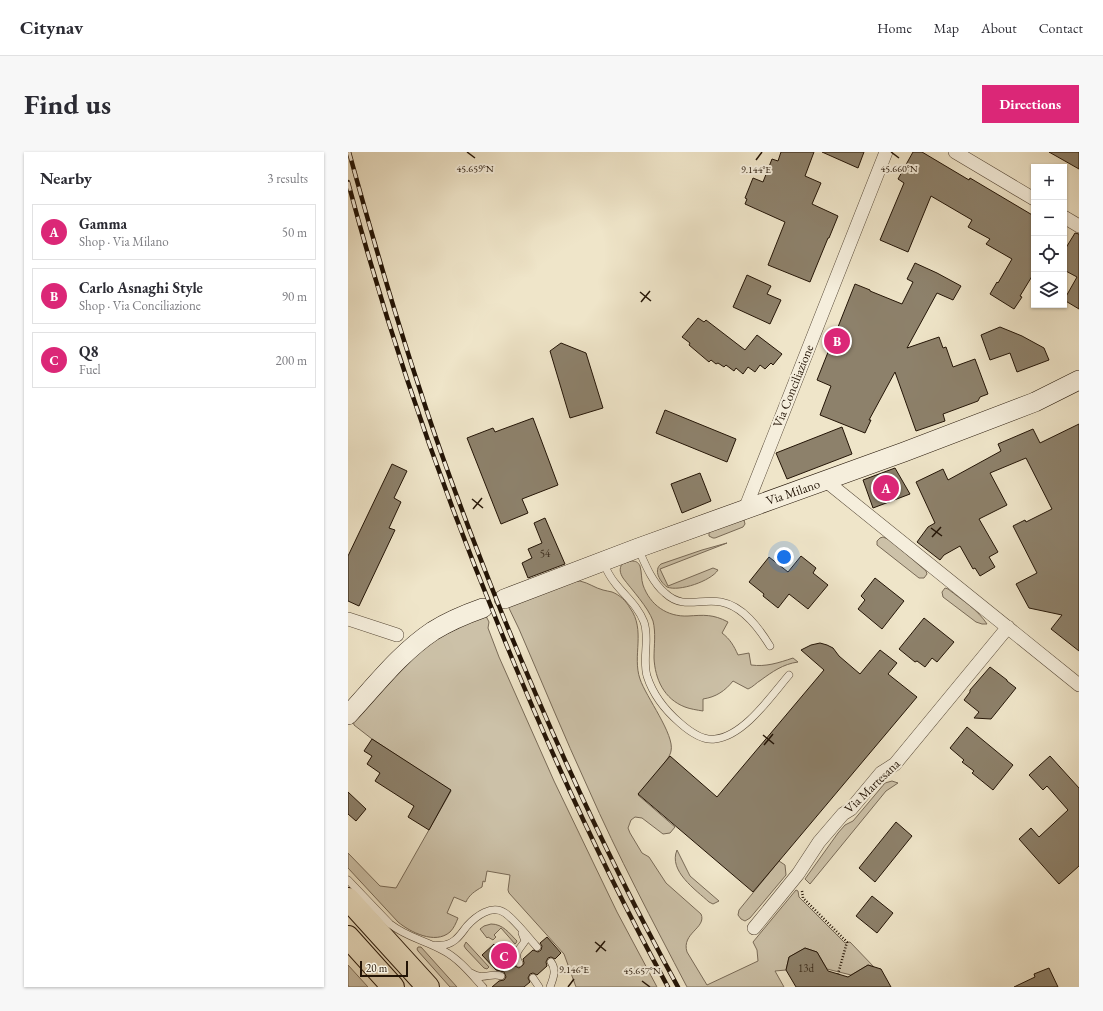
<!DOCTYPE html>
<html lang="en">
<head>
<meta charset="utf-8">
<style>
  :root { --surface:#fff; --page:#f7f7f7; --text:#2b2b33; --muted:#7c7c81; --line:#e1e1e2; --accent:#db2777 }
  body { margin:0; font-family:"EB Garamond",serif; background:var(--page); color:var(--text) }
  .controls { position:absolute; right:12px; top:12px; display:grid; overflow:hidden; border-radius:0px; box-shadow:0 1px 3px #0004 }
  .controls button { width:36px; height:36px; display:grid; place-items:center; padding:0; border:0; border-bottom:1px solid var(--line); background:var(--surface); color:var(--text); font:20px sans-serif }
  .scale { position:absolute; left:12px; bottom:10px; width:48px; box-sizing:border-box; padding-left:4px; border:2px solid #231406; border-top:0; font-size:11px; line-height:14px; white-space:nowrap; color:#231406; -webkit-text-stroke:3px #f5eedc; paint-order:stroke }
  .you { position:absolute; left:436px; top:405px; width:14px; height:14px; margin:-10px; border:3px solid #fff; border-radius:50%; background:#1a73e8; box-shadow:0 0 0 6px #1a73e833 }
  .badge { display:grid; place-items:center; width:26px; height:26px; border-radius:50%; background:var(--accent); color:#fff; font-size:13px; font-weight:700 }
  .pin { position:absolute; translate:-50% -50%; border:2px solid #fff; box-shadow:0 1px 4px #0006 }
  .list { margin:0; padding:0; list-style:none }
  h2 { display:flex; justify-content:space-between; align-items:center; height:52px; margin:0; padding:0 16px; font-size:17px }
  h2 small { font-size:13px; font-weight:400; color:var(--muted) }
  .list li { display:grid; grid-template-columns:26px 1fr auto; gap:12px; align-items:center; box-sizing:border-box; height:56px; margin:0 8px 8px; padding:0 8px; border:1px solid var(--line); border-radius:0px }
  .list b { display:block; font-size:15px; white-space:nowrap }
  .list p { margin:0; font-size:13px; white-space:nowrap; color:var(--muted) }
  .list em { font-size:13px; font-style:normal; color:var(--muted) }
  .icon { flex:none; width:22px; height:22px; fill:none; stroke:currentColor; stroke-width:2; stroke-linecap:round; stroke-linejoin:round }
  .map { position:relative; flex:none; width:731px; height:835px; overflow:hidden; border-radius:0px }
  header { display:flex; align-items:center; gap:24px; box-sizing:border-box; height:56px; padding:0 20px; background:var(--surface); border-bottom:1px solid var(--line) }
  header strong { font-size:19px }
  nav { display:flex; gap:22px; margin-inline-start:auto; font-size:14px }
  .intro { display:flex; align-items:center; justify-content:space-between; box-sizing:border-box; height:96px; padding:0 24px }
  h1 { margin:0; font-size:28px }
  .button { padding:10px 18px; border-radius:0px; background:var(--accent); color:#fff; font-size:14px; font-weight:700 }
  main { display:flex; gap:24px; padding:0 24px }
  aside { flex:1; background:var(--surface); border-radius:0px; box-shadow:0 1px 3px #0004 }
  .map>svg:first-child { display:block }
</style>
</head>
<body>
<header>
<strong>Citynav</strong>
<nav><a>Home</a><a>Map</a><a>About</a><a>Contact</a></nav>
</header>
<div class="intro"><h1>Find us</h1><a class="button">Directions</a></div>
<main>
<aside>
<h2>Nearby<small>3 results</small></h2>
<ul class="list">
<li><span class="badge">A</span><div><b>Gamma</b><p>Shop · Via Milano</p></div><em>50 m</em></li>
<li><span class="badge">B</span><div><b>Carlo Asnaghi Style</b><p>Shop · Via Conciliazione</p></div><em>90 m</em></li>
<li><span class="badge">C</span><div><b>Q8</b><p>Fuel</p></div><em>200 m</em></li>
</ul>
</aside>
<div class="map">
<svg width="731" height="835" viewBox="0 0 731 835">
  <rect width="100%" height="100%" fill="#efe5c9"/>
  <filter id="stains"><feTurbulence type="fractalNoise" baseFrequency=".005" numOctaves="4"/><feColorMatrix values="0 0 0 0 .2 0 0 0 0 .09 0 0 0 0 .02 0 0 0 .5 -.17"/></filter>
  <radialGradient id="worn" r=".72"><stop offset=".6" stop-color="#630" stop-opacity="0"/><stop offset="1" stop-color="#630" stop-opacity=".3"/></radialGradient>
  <path fill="#ccc1a8" stroke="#786a57" d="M395,367L396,368L397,372L395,375L367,386H365L361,384V380Z
    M535,385L542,388L578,419L579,422L576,426H571L529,393V389L532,386Z
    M379,391L312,417L320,434L365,416L370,418C363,429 331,440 319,435C312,430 305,418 313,412L354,398Z
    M283,409C288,409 290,410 292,414C294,421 293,427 295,433C302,453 319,465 340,464C356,463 365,462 380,470L374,481C382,487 386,494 390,503L401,501L403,513C418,515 430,511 445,506L450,510C435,512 424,520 413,528C408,531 405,535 400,537L385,529C377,539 368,545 355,547V559C349,558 342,557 337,555C316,547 307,527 306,506C306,493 308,481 305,469C300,455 284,438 275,426C272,421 271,417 274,412Z
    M232,429C241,431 247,436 255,438C258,439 261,439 264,440C272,443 278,449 282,456C298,478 284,504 292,527C298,545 327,583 323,599C322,608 297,634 290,643L327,675L322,681L315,682L294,666L287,665L283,668L280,676L282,681L294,701L301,705L318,731L353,762C359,776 333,781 339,800L359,833L410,809L409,798L405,790L448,738L450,739L451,745L497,791L502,790L526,815L520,813L503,823L479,817L469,800L457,796L441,805L438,818L427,819L436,835H339C305,770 270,704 240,636C216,584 194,530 171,477L159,452L222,430Z
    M597,436L600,437C614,448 630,458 639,472H634L628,470L595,445L594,440Z
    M137,462L141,470L140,476L151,505L206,629L269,760L309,835H228L216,802L161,741L160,738L162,723L139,719L137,730L135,729L134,735C127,739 121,743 118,750L106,745L99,761L110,766C108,771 106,776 102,780C87,793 62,780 50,770L0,716V701L32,734L48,736L103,639L24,587L6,573L5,567L75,494Z
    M544,629L550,631L538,639L462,732L457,727L490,681L497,673L505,669L537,631Z
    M329,698L342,724L371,749L365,752L361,750C348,738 320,719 329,698Z
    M431,709L437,713L438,723L402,766L397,769L393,767L390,763L391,758Z
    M143,772C155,772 161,781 169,789L168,791L167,792L153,776L146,783L148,785L145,788L140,785L139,786L132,777L136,774Z
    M118,790L141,815L139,817L136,816L118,797L116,794Z
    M70,795H73L109,835H102L70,799L69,797Z
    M0,813L20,835H1L0,833Z"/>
  <path fill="#8d816b" stroke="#231406" d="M433,0H466L457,24L473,31L464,52L490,64L481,86H480L462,130L420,113L437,70L397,52L399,47L397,46L405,26L415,30L424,7L430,9Z
    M474,0H516L510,16Z
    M565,0H574L621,28L622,26L686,64V121L672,144L674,145L666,157L642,142L649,130L650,131L664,107L638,92L642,87L620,75L624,68L583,44L560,100L532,88L556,31L550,27Z
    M701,0H731V17Z
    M727,81L731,82V157L716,148L729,125L716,118V99Z
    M567,111L589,121L613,134L605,148L589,141L559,196L591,185L595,196L598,195L605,215L627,207L640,242L632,245L630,249L595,262L597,269L568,279L547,220L521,268H523L517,281L472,263L483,234L469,228L507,132L522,138V139L554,152L565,130L559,127Z
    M399,123L423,134L419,142L433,148L422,172L385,155Z
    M350,166L356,170L358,168L397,198L409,183L434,202L425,213L423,211L417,217L412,213L407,220L400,215L395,222L388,216L386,219L378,213L376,215L370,211L368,212L363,208L361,210L341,193L342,191L334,185Z
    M652,175L674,184L696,196L701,208L669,220L662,201L642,208L633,183Z
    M213,191L238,201L255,256L222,266L202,199Z
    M317,258L388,287L379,310L308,281Z
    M185,266L210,333L174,347L180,361L153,372L119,286L145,276L147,280Z
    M731,272V499L703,477L714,463L681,456L668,432L689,421L665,374L677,368L678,370L704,357L678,306L642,321L659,353L631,367L650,400L641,405L647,415L632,424L627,416L625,417L612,394L596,403L592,408L569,390L580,375L587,371L568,330L595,317L600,328L653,299L650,292L685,277L692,291Z
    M494,275L504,302L439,327L428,301Z
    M44,312L59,319L46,346L53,350L41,376L47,378L11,454L0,449V404Z
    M547,316L562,342L525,356L515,328Z
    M352,321L363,349L334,361L323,332Z
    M197,366L217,412L180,426L174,411L184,406L180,397L194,391L186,371Z
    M453,404L468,416L465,421L480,433L460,457L441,442L430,456L415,444L416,442L401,430L421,405L440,420Z
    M527,426L556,449L534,477L510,457L517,448L513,444Z
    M576,466L606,490L589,510L584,506L577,515L569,509L567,510L551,497Z
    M472,491L479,493L485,496L491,504L512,522L532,498L549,511L540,522L569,545L405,740L290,642L322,604L369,645L476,518L453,498L463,493Z
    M642,515L659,528V529L668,536L643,567L626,566L631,560L616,548L622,540V538Z
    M619,575L665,613L645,638L624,621L626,619L614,610L616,608L602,596Z
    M24,587L103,638L81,678L60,665L66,654L27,629L32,621L19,612L24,604L16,599Z
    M702,604L731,636V714L711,732L671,687L683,676L691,685L720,658L699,634L695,638L681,623Z
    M0,640L18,657L8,669L0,662Z
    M548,670L564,684L527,730L511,716Z
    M524,744L545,761L529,781L508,764Z
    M199,785L213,801L207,807L203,805L200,806L198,810L199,814L189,823L185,821L182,822L180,826L182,830L176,835H144L151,829L156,828L158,825L156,820L148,818L134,803L146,792L167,815V814L171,816L175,813L176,811L175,807L185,798L190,800L193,798L194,794L192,791Z
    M457,796L469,800L480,819L500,825L520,813L533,817L543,835H448L438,818L441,805Z
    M701,816L710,835H666L687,825L686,822Z"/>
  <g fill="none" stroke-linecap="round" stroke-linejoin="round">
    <defs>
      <path id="lane" d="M290,396C297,412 304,430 317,441C335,458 352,446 373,450C395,454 411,476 422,494
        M255,410C258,417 262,425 267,431C277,444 290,454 296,470C302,487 294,506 299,524C305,543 318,559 332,571C341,579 354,589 367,587C396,584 423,544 441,523
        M0,728L42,772C60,786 77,788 96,799C111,807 123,822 135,835
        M87,793C94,794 101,793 107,788C112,784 115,779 119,774C128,764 144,752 157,761C167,768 180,785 189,795
        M171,811C165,801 172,797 177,789L174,781
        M123,821C136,829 143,820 153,824
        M185,826L191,835
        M202,835C205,827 209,818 203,810"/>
      <path id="street" d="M607,0L686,47
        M716,65L731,74
        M478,329L731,533
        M397,357L538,0
        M0,467L49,483
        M406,776L450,722L471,690L495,662L503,657L533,621L547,612L660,475"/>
      <path id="secondary" d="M156,447L290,396L556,300L687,250L731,228
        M0,563C27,534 52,501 85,479C101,469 118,462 135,456"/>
      <path id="highway" d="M0,747L80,835
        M0,785L45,835"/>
    </defs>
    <use href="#lane" stroke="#564837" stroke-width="8"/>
    <use href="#street" stroke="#564837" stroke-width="14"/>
    <use href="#secondary" stroke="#231406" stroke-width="20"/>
    <use href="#highway" stroke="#231406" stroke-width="24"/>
    <path stroke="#231406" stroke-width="2.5" stroke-dasharray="1 2" stroke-linecap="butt" d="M454,739L455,746L499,790L490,822"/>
    <use href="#lane" stroke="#f5eedc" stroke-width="7"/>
    <use href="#street" stroke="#f5eedc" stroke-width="13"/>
    <use href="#secondary" stroke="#f5eedc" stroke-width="19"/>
    <use href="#highway" stroke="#efe5c9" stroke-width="22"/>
    <defs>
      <path id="rail" d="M1,0C23,80 46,160 72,238C96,313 124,386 153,459C205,587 263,713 330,835
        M0,30C40,181 91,328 150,472C200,596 256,718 320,835"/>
    </defs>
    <use href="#rail" stroke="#231406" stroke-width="4.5"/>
    <use href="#rail" stroke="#f5eedc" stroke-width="3" stroke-dasharray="9" stroke-linecap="butt"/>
  </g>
  <path fill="none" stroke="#231406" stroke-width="1.5" d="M119,0L127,6M543,0L551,6M408,8L414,0M292,140L303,149M293,150L302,139M124,347L135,356M125,357L134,346M583,376L594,384M584,385L593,375M415,583L426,592M416,593L425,582M247,790L258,799M248,800L257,789M294,829L302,835M220,835L226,827"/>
  <g text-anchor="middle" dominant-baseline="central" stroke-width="4" stroke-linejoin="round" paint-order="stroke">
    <g font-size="11" fill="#3e2f1f">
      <text x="197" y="401">54</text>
      <text x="458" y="816">13d</text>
    </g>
    <g font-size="13" fill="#231406" stroke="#f5eedc">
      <text transform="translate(445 234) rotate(-68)">Via Conciliazione</text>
      <text transform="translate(445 340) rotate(-19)">Via Milano</text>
      <text transform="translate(524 634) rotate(-44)">Via Martesana</text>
    </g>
  </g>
  <g font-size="10" text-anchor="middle" fill="#231406" stroke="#f5eedc" stroke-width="4" stroke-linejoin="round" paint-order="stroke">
    <text x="127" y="20">45.659°N</text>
    <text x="551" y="20">45.660°N</text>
    <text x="408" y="21">9.144°E</text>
    <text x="226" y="821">9.146°E</text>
    <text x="294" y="822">45.657°N</text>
  </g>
  <rect width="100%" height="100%" filter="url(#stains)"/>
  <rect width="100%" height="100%" fill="url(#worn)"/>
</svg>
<div class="controls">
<button>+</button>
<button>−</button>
<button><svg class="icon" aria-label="locate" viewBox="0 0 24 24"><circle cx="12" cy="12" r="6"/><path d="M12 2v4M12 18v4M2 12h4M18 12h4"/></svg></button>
<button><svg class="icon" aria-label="layers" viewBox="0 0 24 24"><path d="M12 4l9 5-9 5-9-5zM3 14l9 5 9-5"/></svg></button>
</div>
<div class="scale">20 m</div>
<div class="you"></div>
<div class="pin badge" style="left:538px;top:336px">A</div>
<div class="pin badge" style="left:489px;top:189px">B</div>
<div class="pin badge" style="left:156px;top:804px">C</div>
</div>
</main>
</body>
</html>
